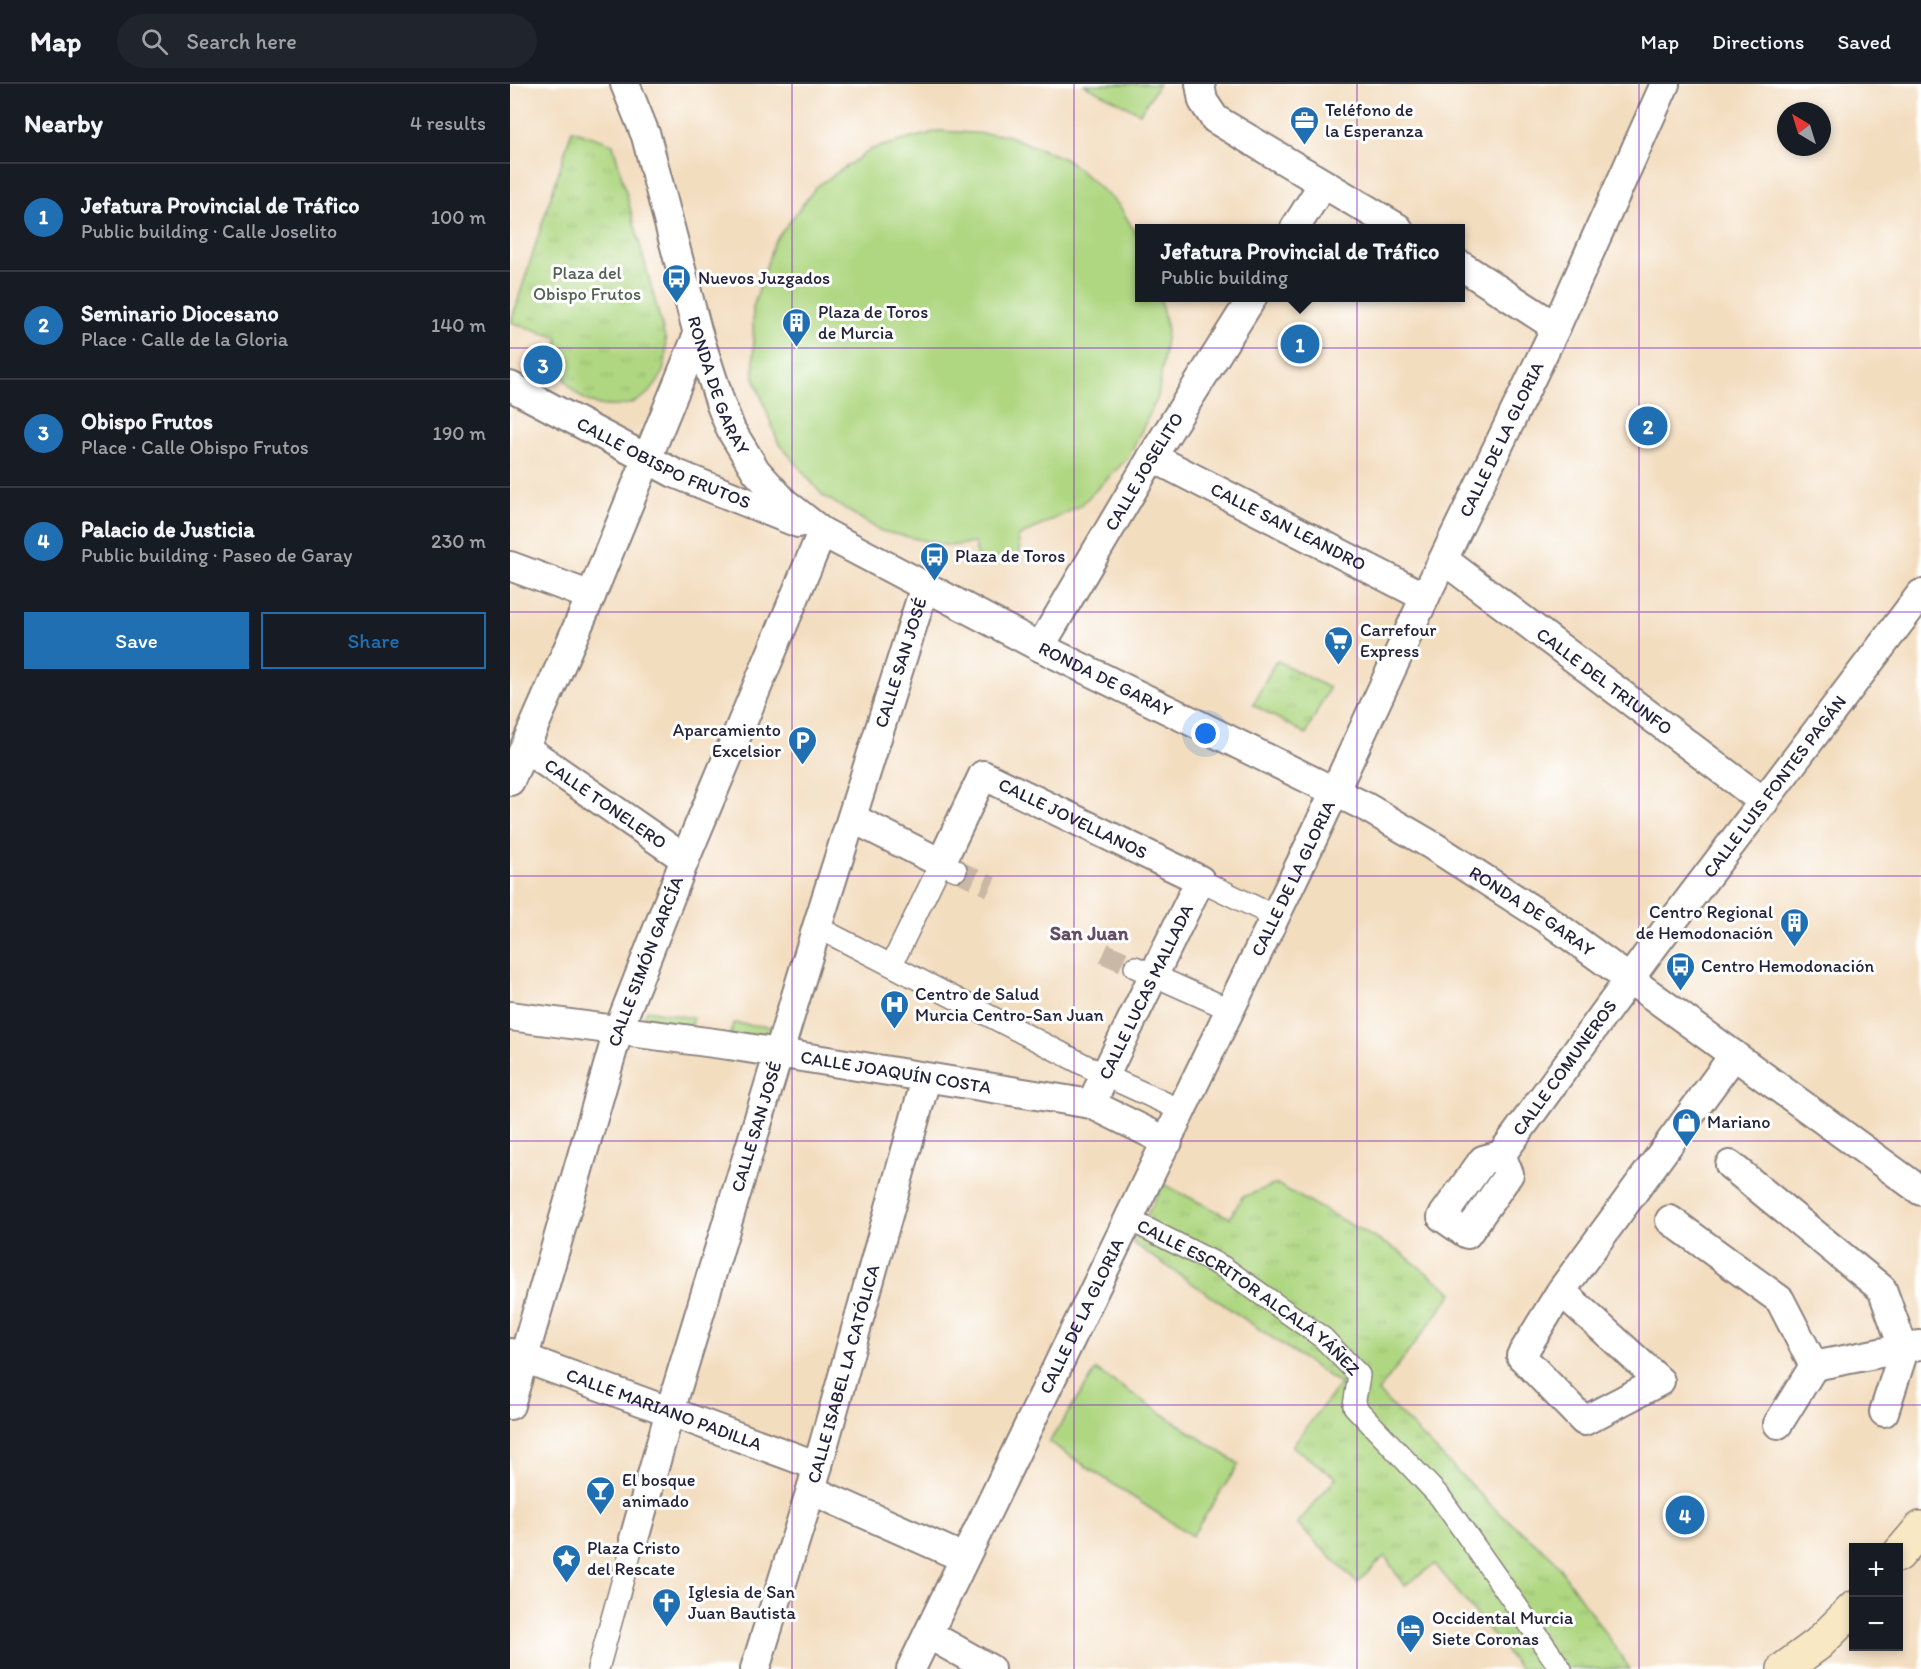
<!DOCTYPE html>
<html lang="en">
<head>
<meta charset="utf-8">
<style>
  :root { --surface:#171b24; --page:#20242c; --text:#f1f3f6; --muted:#9ea1a6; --line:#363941; --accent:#1f6fb2 }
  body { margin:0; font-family:Itim,sans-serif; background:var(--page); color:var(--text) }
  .controls { position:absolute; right:18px; bottom:18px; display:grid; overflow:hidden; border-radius:0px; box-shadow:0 3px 9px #0003 }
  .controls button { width:54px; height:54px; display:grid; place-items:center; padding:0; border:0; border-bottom:2px solid var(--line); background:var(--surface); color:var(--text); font:30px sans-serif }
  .compass { position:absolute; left:1267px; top:18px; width:54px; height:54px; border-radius:50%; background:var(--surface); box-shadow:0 3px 9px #0003; rotate:322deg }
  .you { position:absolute; left:696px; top:650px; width:21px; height:21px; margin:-15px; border:4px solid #fff; border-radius:50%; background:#1a73e8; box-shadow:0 0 0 9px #1a73e833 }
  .badge { display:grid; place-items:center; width:39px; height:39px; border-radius:50%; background:var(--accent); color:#fff; font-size:20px; font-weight:700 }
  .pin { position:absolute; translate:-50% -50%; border:3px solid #fff; box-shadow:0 2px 6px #0006 }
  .popup { position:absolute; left:625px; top:140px; width:330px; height:78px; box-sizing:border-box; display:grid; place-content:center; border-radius:0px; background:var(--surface); filter:drop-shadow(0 2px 4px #0005); font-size:20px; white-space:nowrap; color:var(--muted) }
  .popup b { font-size:22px; color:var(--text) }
  .popup::after { content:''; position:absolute; left:50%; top:100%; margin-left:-12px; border:12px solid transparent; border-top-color:var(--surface) }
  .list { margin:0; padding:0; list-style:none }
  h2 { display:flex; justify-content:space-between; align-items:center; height:78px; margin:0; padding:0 24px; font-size:26px }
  h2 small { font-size:20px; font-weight:400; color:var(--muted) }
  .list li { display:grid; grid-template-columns:39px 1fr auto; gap:18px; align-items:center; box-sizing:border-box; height:108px; padding:0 24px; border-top:2px solid var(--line) }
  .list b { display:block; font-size:22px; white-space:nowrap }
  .list p { margin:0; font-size:20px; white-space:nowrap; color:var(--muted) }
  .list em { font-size:20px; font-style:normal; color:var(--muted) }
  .actions { display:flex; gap:12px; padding:18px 24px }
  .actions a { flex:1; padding:14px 0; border:2px solid var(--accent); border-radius:0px; text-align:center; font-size:21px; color:var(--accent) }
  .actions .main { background:var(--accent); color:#fff }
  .icon { flex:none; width:33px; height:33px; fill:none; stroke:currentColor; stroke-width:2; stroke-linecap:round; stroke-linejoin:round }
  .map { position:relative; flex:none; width:1411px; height:1585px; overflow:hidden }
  header { display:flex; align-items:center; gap:36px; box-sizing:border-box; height:84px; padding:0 30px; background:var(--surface); border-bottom:2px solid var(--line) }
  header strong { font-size:28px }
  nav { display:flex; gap:33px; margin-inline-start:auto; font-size:21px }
  .search { width:420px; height:54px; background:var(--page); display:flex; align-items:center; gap:15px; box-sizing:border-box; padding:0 21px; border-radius:33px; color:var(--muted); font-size:22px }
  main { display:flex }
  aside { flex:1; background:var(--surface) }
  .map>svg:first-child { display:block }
</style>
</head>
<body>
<header>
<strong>Map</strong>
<div class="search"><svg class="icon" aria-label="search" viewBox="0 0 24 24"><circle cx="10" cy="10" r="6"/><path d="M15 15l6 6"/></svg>Search here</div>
<nav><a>Map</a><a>Directions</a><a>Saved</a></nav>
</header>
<main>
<aside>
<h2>Nearby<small>4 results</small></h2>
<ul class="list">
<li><span class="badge">1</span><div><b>Jefatura Provincial de Tráfico</b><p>Public building · Calle Joselito</p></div><em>100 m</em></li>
<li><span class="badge">2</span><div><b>Seminario Diocesano</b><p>Place · Calle de la Gloria</p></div><em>140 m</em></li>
<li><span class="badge">3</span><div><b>Obispo Frutos</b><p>Place · Calle Obispo Frutos</p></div><em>190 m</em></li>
<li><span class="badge">4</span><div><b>Palacio de Justicia</b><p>Public building · Paseo de Garay</p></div><em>230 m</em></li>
</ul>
<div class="actions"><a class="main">Save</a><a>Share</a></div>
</aside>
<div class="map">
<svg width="1411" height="1585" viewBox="0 0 1411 1585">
  <defs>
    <pattern id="grass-tufts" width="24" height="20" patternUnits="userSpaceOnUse" patternTransform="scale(1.5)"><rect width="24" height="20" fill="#afd781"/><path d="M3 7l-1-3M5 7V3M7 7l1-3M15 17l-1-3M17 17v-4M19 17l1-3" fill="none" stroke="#96b870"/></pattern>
  </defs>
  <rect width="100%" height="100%" fill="#fff"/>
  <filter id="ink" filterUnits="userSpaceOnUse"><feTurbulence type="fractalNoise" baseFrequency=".0167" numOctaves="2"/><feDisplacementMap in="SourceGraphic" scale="12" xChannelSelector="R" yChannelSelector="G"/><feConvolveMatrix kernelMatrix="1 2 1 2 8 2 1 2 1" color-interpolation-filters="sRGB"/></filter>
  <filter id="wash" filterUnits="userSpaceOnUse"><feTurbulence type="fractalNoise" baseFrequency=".008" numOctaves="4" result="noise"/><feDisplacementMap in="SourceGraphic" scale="24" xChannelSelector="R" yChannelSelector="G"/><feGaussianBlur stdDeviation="1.35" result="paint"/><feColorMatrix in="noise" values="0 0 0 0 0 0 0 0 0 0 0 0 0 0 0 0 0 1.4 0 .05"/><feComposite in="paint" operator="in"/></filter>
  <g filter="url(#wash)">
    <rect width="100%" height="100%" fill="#f3ddbf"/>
    <path fill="url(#grass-tufts)" stroke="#687c5e" stroke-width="1.5" d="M62,46L103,60L155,254C168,343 39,347 48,254L1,238Z
      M765,578L768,577L819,604L796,650L743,621Z
      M137,926L183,934L180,955L130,943Z
      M223,939L270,944L264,964L219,961Z
      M653,1100L720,1134L732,1113L767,1100L890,1168L943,1209L868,1308L985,1425L1042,1473L1120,1585H1010L925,1480L894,1502L875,1472L847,1499L787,1440L826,1394L782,1362L830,1300L623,1159Z"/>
    <path fill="#afd781" stroke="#687c5e" stroke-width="1.5" d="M573,0H649L630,29Z
      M428,47L496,51L558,76L609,121L629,155L630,214H650L657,246L648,313L618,374L570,422L508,453L511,475L468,483L465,459L439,462L371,447L312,411L268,358L244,293L243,224L264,158L306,103L362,65Z
      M586,1286L729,1380L682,1452L539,1358Z"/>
  </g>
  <g filter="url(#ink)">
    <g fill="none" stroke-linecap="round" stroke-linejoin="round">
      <path stroke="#c9b8a5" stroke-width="21" stroke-dasharray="21 10" stroke-linecap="butt" d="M446,786L481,803
        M594,869L625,883"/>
      <defs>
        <g id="pedestrian">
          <path d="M690,796L766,833"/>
          <path d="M307,843L596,992L673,1027"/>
          <path d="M382,880L431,779L446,786"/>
          <path d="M625,883L721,926"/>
          <path id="s1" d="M620,1136L713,1183L813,1254L849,1291L844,1322L930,1413L1051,1585"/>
          <path d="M88,1585L124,1455"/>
        </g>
        <g id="minor">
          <path id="s2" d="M115,0L136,52L188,250L211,321L221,346L246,387L274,418L312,448L530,563L856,723L923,762L1038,836L1411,1107"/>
          <path d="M690,0L693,17L705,35L888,144"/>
          <path d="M785,144L813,100"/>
          <path d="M950,181L1046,243"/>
          <path id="s3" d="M0,302L164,389L288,439"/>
          <path id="s4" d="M642,373L915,513"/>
          <path id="s5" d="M934,476L1254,718"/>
          <path d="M0,482L81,512"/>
          <path id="s6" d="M530,563L642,373L742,214"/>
          <path id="s7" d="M15,664L175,775"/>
          <path d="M0,697L81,512L188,250"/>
          <path id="s8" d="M342,734L431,779L473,691L690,796L581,1020"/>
          <path id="s9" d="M0,932L219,961L581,1020L658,1058"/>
          <path id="s10" d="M991,1071L999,1090L957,1150L932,1133L973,1076L991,1071L1137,871L1411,510"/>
          <path d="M1220,1081L1372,1205L1394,1266L1374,1328"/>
          <path d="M1160,1136L1270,1216L1304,1282L1268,1340"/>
          <path d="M1051,1207L1150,1297L1074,1337L1011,1272L1051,1207L1224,971"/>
          <path id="s11" d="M0,1269L308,1382"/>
          <path d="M1304,1282L1410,1261"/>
          <path id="s12" d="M0,1321L109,944L175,775L312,448"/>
          <path d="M301,1406L454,1474"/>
          <path id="s13" d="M124,1455L160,1327L307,843L415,502"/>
          <path d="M418,1550L480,1585"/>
          <path id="s14" d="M245,1585L301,1406L416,995"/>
          <path id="s15" d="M401,1585L803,754L915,513L1046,243L1155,0"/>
        </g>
        <path id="secondary" d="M1388,1471L1411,1444
          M1274,1585L1308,1560L1344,1524"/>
      </defs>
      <use href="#pedestrian" stroke="#8a807d" stroke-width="24"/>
      <use href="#minor" stroke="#8a807d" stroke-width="32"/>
      <use href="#secondary" stroke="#8a807d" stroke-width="36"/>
      <use href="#pedestrian" stroke="#fff" stroke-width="21"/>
      <use href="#minor" stroke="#fff" stroke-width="28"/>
      <use href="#secondary" stroke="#f8e8c3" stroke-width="33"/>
    </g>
  </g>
  <path fill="none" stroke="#7b2cbf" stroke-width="1.5" stroke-opacity="0.55" d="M282,0V1585M564,0V1585M847,0V1585M1129,0V1585M0,264H1411M0,528H1411M0,792H1411M0,1057H1411M0,1321H1411"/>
  <defs>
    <symbol id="office-pin" viewBox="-11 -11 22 30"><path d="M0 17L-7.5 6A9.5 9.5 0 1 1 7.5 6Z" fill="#1f6fb2" stroke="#fff"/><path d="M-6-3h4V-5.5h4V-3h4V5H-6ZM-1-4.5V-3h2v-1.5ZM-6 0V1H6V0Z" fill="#fff"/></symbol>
    <symbol id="bus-pin" viewBox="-11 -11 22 30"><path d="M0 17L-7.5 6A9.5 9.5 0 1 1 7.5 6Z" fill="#1f6fb2" stroke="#fff"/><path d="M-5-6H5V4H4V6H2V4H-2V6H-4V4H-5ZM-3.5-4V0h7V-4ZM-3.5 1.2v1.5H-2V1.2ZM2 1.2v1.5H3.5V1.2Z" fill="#fff"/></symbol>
    <symbol id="building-pin" viewBox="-11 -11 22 30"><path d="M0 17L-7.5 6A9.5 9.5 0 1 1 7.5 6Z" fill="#1f6fb2" stroke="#fff"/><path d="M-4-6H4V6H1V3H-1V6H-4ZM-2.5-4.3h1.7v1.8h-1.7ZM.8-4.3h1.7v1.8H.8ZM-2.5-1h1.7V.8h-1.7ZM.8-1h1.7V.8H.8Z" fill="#fff"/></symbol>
    <symbol id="supermarket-pin" viewBox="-11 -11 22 30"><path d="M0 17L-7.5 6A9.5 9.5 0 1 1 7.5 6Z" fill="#1f6fb2" stroke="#fff"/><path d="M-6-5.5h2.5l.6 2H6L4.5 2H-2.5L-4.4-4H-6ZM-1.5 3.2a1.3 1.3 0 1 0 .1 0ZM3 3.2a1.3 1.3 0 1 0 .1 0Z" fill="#fff"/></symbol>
    <symbol id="parking-pin" viewBox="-11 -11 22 30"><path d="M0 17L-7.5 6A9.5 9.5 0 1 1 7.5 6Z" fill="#1f6fb2" stroke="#fff"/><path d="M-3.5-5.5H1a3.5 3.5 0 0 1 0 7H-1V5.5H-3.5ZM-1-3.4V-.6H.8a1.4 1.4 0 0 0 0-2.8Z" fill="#fff"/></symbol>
    <symbol id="hospital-pin" viewBox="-11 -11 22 30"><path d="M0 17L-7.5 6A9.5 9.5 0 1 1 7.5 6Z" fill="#1f6fb2" stroke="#fff"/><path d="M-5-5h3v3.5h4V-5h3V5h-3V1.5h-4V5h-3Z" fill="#fff"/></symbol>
    <symbol id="shop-pin" viewBox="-11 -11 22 30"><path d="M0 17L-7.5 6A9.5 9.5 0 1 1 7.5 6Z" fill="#1f6fb2" stroke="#fff"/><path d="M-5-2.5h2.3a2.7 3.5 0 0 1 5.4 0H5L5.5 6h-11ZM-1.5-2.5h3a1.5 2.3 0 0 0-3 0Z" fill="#fff"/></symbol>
    <symbol id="bar-pin" viewBox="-11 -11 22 30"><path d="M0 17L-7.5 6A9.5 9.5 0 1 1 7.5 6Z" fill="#1f6fb2" stroke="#fff"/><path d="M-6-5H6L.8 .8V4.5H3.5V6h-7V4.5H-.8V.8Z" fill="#fff"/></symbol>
    <symbol id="sight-pin" viewBox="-11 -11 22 30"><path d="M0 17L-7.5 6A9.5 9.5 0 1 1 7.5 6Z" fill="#1f6fb2" stroke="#fff"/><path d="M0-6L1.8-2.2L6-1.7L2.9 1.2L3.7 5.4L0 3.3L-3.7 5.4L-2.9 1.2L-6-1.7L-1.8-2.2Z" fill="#fff"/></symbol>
    <symbol id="church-pin" viewBox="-11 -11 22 30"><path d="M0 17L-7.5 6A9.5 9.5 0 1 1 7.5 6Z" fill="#1f6fb2" stroke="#fff"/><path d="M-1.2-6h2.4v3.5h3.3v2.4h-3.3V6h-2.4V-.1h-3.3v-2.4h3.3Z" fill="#fff"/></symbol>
    <symbol id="hotel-pin" viewBox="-11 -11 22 30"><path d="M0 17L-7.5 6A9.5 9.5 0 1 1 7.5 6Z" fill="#1f6fb2" stroke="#fff"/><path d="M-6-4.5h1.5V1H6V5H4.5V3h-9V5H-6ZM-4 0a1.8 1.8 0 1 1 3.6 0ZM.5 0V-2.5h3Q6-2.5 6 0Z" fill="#fff"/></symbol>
  </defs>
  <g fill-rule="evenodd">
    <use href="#office-pin" x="778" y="20" width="33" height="45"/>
    <use href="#bus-pin" x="150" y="178" width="33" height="45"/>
    <use href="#building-pin" x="270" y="222" width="33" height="45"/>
    <use href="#bus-pin" x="408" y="456" width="33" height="45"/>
    <use href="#supermarket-pin" x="812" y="540" width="33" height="45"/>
    <use href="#parking-pin" x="276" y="640" width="33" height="45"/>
    <use href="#building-pin" x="1268" y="822" width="33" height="45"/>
    <use href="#bus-pin" x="1154" y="866" width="33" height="45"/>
    <use href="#hospital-pin" x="368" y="904" width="33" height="45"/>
    <use href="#shop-pin" x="1160" y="1022" width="33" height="45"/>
    <use href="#bar-pin" x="74" y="1390" width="33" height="45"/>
    <use href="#sight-pin" x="40" y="1458" width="33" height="45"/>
    <use href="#church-pin" x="140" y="1502" width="33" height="45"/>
    <use href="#hotel-pin" x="884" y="1528" width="33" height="45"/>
  </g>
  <g text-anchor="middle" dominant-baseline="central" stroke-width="6" stroke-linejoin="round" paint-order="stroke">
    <g font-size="18" fill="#22223b" stroke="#fff" text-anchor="start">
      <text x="815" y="26">Teléfono de<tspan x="815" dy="21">la Esperanza</tspan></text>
      <text x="188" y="194">Nuevos Juzgados</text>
      <text x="308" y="228">Plaza de Toros<tspan x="308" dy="21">de Murcia</tspan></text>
      <text x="445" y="472">Plaza de Toros</text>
      <text x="850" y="546">Carrefour<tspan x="850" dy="21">Express</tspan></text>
      <text x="271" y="646" text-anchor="end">Aparcamiento<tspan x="271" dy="21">Excelsior</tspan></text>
      <text x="1263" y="828" text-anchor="end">Centro Regional<tspan x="1263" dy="21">de Hemodonación</tspan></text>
      <text x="1191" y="882">Centro Hemodonación</text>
      <text x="405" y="910">Centro de Salud<tspan x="405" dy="21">Murcia Centro-San Juan</tspan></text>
      <text x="1197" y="1038">Mariano</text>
      <text x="112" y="1396">El bosque<tspan x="112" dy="21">animado</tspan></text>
      <text x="77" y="1464">Plaza Cristo<tspan x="77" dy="21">del Rescate</tspan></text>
      <text x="178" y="1508">Iglesia de San<tspan x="178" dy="21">Juan Bautista</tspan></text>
      <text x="922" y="1534">Occidental Murcia<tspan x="922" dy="21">Siete Coronas</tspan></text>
    </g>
    <g font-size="18" fill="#536154" stroke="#fff">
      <text x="77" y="189">Plaza del<tspan x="77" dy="21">Obispo Frutos</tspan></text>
    </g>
    <g font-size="18" fill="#22223b" stroke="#fff">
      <text stroke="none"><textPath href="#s2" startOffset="316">RONDA DE GARAY</textPath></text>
      <text stroke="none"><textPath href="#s15" startOffset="1364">CALLE DE LA GLORIA</textPath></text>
      <text stroke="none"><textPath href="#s3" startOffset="172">CALLE OBISPO FRUTOS</textPath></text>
      <text stroke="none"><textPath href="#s6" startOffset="204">CALLE JOSELITO</textPath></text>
      <text stroke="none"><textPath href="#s4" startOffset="153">CALLE SAN LEANDRO</textPath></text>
      <text stroke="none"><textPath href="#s13" startOffset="916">CALLE SAN JOSÉ</textPath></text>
      <text stroke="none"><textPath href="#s2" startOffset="820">RONDA DE GARAY</textPath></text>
      <text stroke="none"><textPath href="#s5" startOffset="201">CALLE DEL TRIUNFO</textPath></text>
      <text stroke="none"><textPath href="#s10" startOffset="672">CALLE LUIS FONTES PAGÁN</textPath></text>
      <text stroke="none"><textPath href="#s7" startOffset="98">CALLE TONELERO</textPath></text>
      <text stroke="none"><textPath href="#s8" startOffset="297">CALLE JOVELLANOS</textPath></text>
      <text stroke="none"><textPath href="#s15" startOffset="878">CALLE DE LA GLORIA</textPath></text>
      <text stroke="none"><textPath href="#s2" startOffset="1306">RONDA DE GARAY</textPath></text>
      <text stroke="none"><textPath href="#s12" startOffset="464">CALLE SIMÓN GARCÍA</textPath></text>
      <text transform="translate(636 908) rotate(-64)">CALLE LUCAS MALLADA</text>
      <text stroke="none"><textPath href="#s10" startOffset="321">CALLE COMUNEROS</textPath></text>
      <text stroke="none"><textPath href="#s9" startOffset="390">CALLE JOAQUÍN COSTA</textPath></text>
      <text stroke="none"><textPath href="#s13" startOffset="430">CALLE SAN JOSÉ</textPath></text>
      <text stroke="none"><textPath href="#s1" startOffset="142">CALLE ESCRITOR ALCALÁ YÁÑEZ</textPath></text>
      <text stroke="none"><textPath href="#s15" startOffset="392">CALLE DE LA GLORIA</textPath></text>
      <text stroke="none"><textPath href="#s14" startOffset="308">CALLE ISABEL LA CATÓLICA</textPath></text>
      <text stroke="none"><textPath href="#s11" startOffset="164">CALLE MARIANO PADILLA</textPath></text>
    </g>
    <g font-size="20" font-weight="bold" fill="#644c64" stroke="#fff">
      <text x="579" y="849">San Juan</text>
    </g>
  </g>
</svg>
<div class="controls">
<button>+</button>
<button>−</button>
</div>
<svg class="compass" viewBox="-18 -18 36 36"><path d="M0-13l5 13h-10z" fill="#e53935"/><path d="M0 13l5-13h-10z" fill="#9ea1a6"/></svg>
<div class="you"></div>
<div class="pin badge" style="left:790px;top:260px">1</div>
<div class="popup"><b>Jefatura Provincial de Tráfico</b>Public building</div>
<div class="pin badge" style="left:1138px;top:342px">2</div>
<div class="pin badge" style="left:33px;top:281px">3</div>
<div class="pin badge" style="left:1175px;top:1431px">4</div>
</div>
</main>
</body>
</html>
